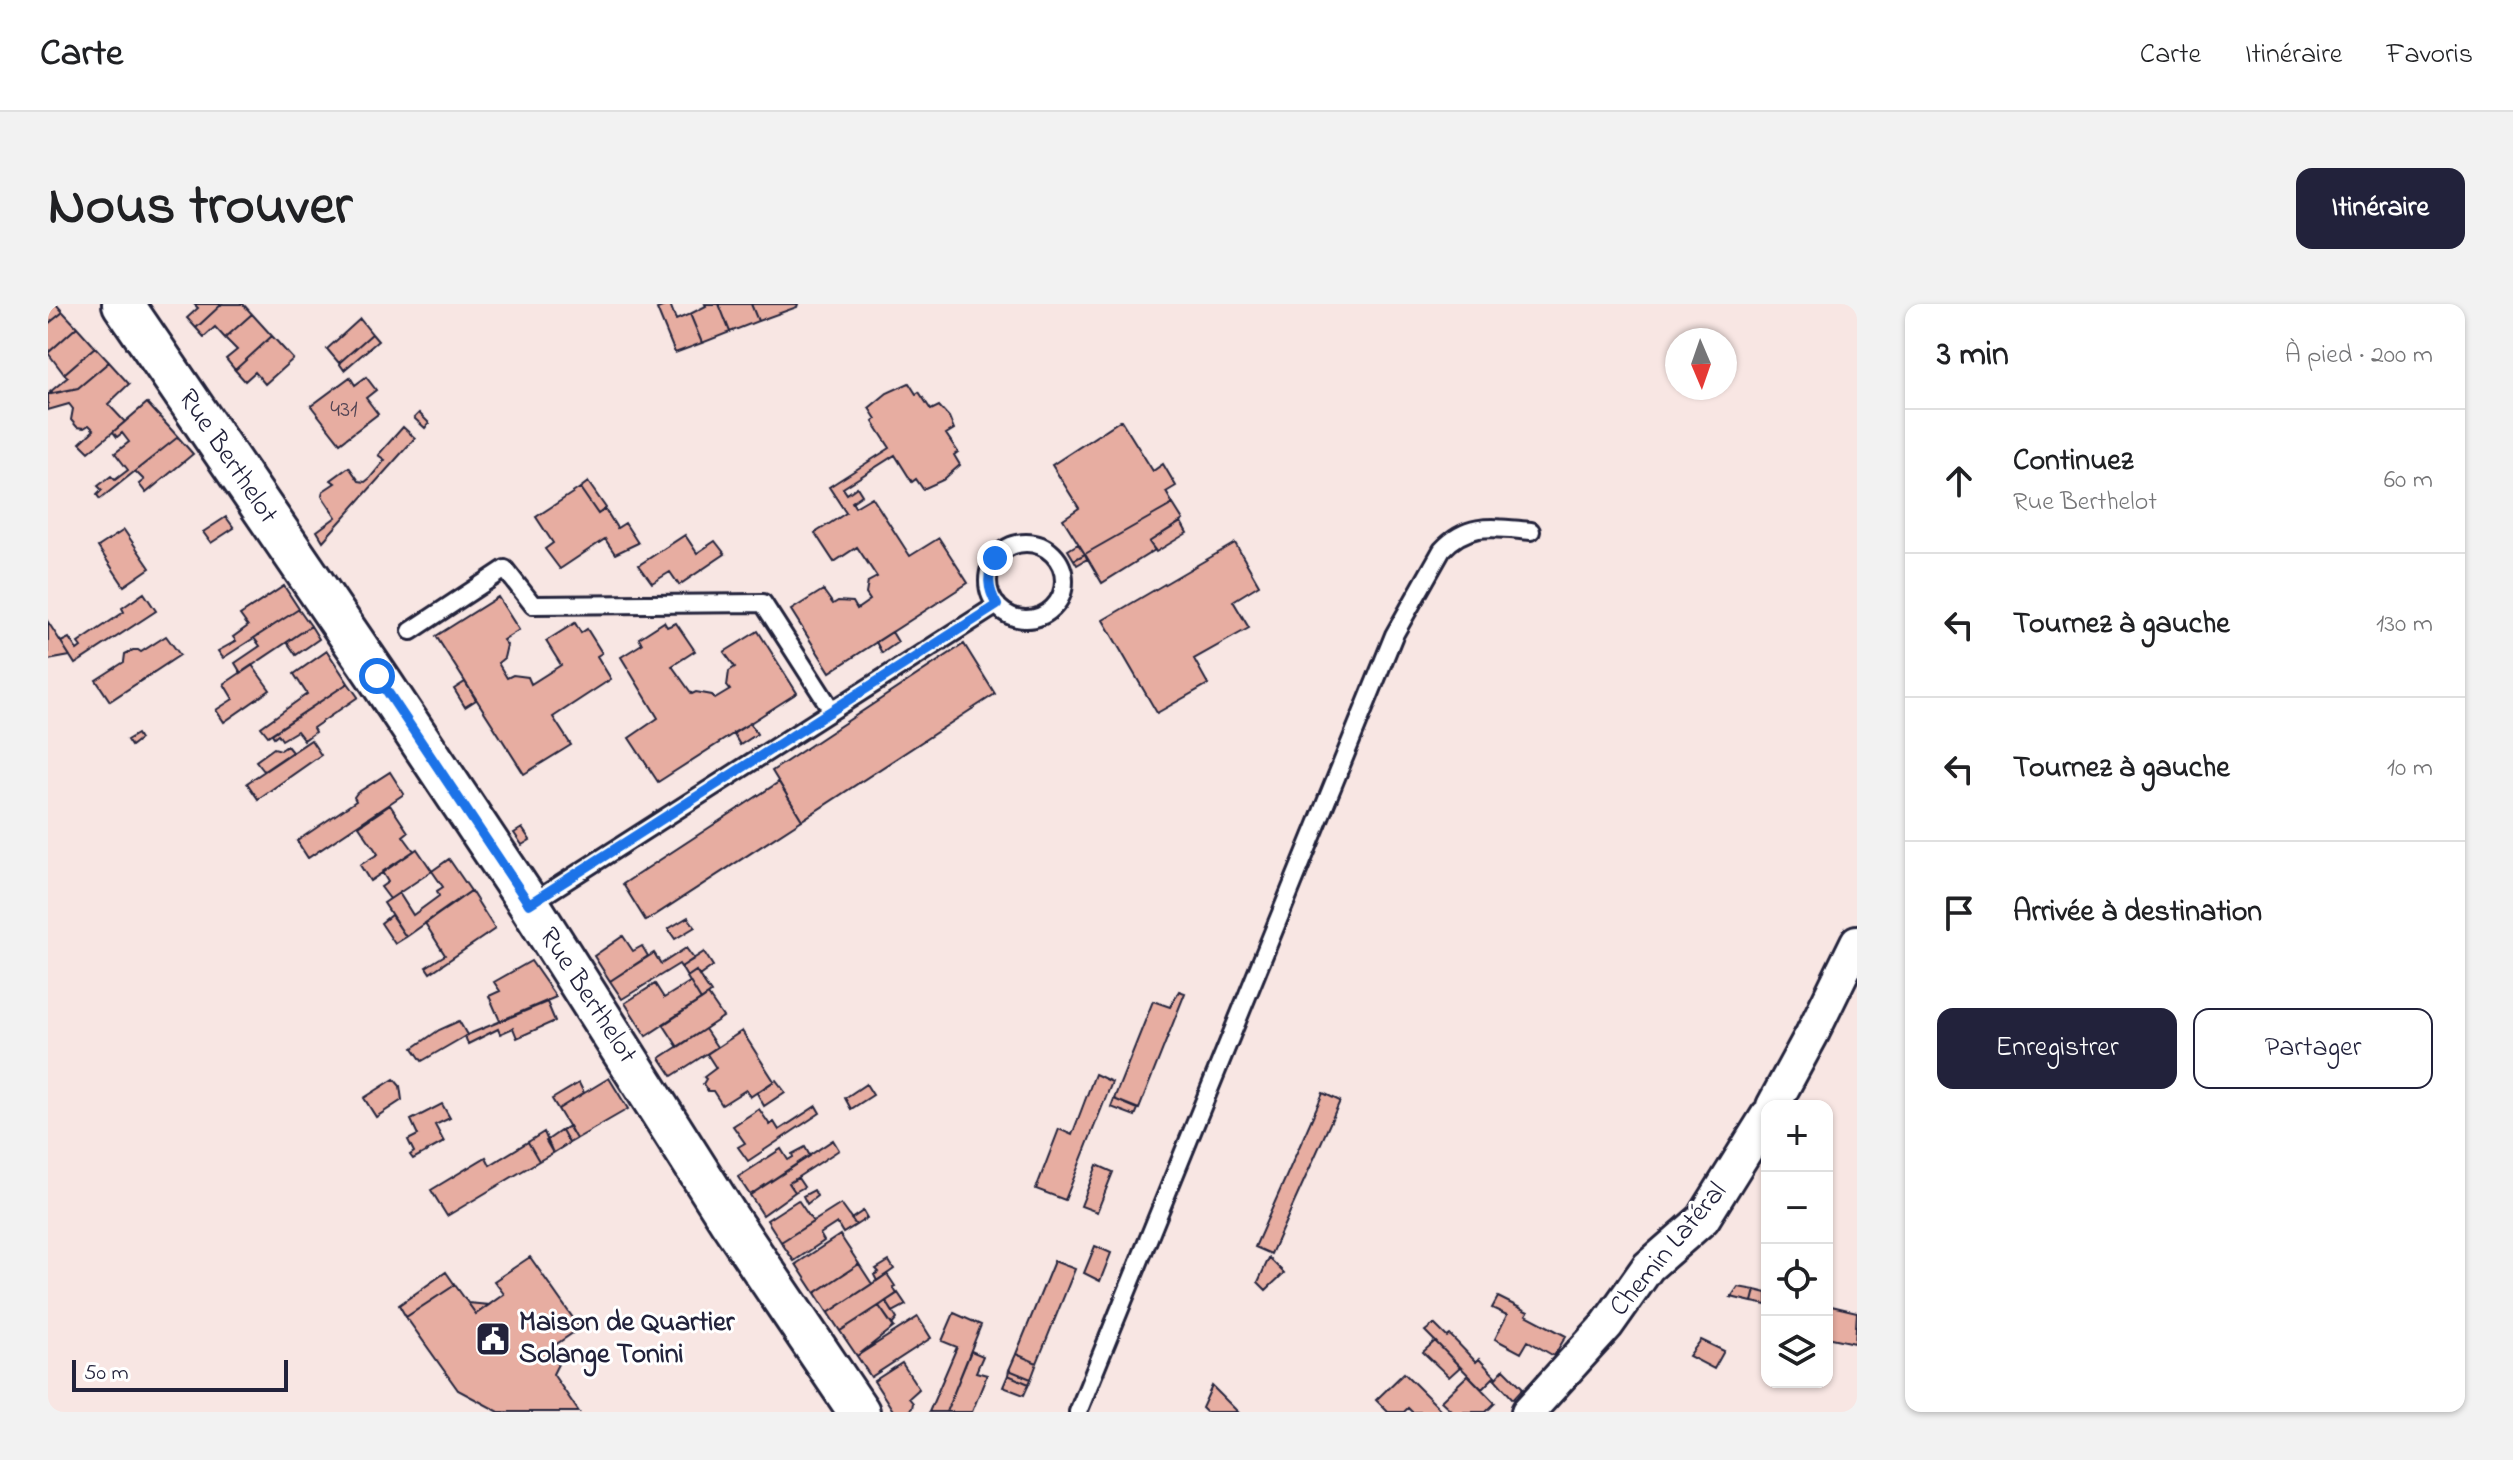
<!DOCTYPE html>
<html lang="fr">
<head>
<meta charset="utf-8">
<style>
  :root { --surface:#fff; --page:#f2f2f2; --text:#202124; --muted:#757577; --line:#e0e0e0; --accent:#22223b }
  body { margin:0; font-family:"Indie Flower",sans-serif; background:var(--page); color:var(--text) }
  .controls { position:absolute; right:24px; bottom:24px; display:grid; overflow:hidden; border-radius:16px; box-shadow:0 2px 6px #0004 }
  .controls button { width:72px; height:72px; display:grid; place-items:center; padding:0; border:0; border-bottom:2px solid var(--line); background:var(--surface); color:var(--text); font:40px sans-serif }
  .compass { position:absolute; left:1617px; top:24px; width:72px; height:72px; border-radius:50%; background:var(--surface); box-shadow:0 2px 6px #0004; rotate:178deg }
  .scale { position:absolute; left:24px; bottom:20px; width:216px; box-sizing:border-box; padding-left:8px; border:4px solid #22223b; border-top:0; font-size:22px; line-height:28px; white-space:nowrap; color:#22223b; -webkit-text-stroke:6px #fff; paint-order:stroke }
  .stop { position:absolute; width:24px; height:24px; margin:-18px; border:6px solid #1a73e8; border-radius:50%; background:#fff }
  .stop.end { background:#1a73e8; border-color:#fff; box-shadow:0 2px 8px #0008 }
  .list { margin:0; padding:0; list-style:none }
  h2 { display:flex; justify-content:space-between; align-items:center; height:104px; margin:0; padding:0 32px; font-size:34px }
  h2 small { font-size:26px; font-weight:400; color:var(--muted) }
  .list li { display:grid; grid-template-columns:52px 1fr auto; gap:24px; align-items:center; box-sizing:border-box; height:144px; padding:0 32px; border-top:2px solid var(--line) }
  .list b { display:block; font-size:30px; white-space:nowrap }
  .list p { margin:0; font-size:26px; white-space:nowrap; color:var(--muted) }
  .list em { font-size:26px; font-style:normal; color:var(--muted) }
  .actions { display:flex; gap:16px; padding:24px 32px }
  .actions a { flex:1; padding:18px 0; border:2px solid var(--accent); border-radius:16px; text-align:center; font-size:28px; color:var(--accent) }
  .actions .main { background:var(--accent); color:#fff }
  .icon { flex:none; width:44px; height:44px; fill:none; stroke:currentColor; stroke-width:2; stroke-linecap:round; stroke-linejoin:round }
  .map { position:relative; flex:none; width:1809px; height:1108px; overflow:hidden; border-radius:16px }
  header { display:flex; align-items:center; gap:48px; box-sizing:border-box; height:112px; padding:0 40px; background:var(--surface); border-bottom:2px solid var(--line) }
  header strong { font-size:38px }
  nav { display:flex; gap:44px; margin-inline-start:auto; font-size:28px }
  .intro { display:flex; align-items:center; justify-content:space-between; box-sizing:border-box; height:192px; padding:0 48px }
  h1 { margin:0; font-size:56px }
  .button { padding:20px 36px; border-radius:16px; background:var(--accent); color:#fff; font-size:28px; font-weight:700 }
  main { display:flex; gap:48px; padding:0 48px }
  aside { flex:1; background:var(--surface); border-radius:16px; box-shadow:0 2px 6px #0004 }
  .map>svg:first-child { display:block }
</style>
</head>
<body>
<header>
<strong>Carte</strong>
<nav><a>Carte</a><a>Itinéraire</a><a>Favoris</a></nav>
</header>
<div class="intro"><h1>Nous trouver</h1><a class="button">Itinéraire</a></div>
<main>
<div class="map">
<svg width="1809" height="1108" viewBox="0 0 1809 1108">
  <rect width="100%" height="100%" fill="#f8e6e3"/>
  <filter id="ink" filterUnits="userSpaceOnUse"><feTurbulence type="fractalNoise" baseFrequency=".0125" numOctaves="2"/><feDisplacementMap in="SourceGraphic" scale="16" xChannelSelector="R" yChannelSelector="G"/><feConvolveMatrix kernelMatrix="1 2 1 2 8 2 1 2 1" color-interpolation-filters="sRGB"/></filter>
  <g filter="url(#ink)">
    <path fill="#e7ada1" stroke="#22223b" stroke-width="2" d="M0,0H8L15,8L0,20Z
      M146,0H174L148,24L139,14L150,4Z
      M174,0H195L204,10L177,34L167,23L156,33L148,24Z
      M622,0L628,16L642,10L654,39L627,49L609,5Z
      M657,0H671L682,28L654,39L642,10L658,2Z
      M671,0H703L710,17L682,28Z
      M703,0H750L749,3L710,17Z
      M15,8L29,23L0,49V20Z
      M204,10L224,32L187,66L178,55L189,46L177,34Z
      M312,15L324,30L291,59L279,45Z
      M29,23L47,43L16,70L0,49Z
      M324,30L330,37L296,66L291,59Z
      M224,32L245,55L217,80L207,68L197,77L187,66Z
      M47,43L61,58L30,84L3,90L2,88L20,73L16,70Z
      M61,58L81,80L60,100L77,118L41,148L32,139L46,126L41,121L36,124L29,123L23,116L25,105L21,100L0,106V90L30,84Z
      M302,73L307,81L318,73L328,86L318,94L330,110L292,139L263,102Z
      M861,79L868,90L871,88L883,106L891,102L901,113L906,125L898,130L910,148L906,151L912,161L895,176L875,185L868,175L864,178L847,151L795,184L799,190L809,183L814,191L804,198L807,203L824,193L862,252L891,234L920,279L782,368L743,306L775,286L785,300L790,297L805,298L809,305L822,296L818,290L820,278L829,273L809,243L786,258L767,229L798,209L781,183L842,144L825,118L828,115L821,104L839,89Z
      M99,99L130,133L52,195L49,191L54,186L50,182L63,172L67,176L80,166L67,149L81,138L74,129L69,133L65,128Z
      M371,109L381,119L377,124L366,114Z
      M1073,116L1105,167L1115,160L1128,182L1118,188L1125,200L1037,250L1015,215L1031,204L1004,161Z
      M355,123L367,134L275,237L269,227L288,213L274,192L275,187L287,179L283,176L301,163L311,177L317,178L322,174L337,156L330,151Z
      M130,133L145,150L98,189L91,180L96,176L87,167Z
      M540,178L558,204L550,210L532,184Z
      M532,184L550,210L557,205L569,224L577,219L590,239L567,250L557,235L512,265L497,245L505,239L488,213Z
      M1125,200L1135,216L1101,238L1107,246L1054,279L1037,250Z
      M178,213L186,224L163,239L155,228Z
      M1133,218L1139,229L1108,248L1101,238Z
      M76,226L102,264L76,282L50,243Z
      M637,231L649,249L667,237L677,250L631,281L622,268L604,279L591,261Z
      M1187,239L1211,281L1185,297L1201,324L1146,355L1160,380L1109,409L1055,316Z
      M1030,240L1037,250L1026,256L1020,246Z
      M1037,250L1039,255L1029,261L1026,256Z
      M236,282L251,305L175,354L170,347L188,337L185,333L200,322L192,311Z
      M96,289L108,307L27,360L13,338L21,334L29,346L33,343L30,339L76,308L74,304Z
      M450,293L471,326L455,336L459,341L456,354L450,359L459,374L465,371L480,373L483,380L513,361L498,337L527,319L533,329L539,325L554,349L549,352L563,375L505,413L523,441L476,470L388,332Z
      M251,305L263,322L193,369L187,359L212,342L206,334Z
      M0,318L13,338L22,352L0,356Z
      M616,318L619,323L628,319L647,347L624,362L644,390L648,388L664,391L667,395L682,386L679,382L681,367L687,363L676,348L710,327L749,389L610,478L581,434L610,414L573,353L594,340L591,334Z
      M263,322L271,335L248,351L239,338Z
      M844,328L850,338L834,349L828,338Z
      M118,332L132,351L62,397L48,376L76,358L77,350L85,346H90L93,348Z
      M916,340L947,390L754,516L724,467Z
      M279,347L300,379L220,432L213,423L259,390L246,370Z
      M204,361L222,386L176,418L168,406L185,395L176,380Z
      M417,378L428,396L417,403L406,385Z
      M300,379L310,393L265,424L267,428L256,436L249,427L234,436L230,430L226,433L224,430Z
      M702,419L709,430L692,441L685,429Z
      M89,430L92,435L83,442L79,436Z
      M263,436L273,451L210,495L199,479Z
      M239,442L244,448L216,467L208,457L226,444L233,446Z
      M342,468L356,490L260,554L249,537L308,497L306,493L309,489Z
      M731,478L754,516L598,617L575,580Z
      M342,501L360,528L355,532L366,547L322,577L312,561L330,550L311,522Z
      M474,524L482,536L474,541L466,529Z
      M369,545L384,567L342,595L333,583L340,578L334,568Z
      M401,555L423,587L358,633L336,599L351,589L365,611L391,592L389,587L395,583L384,567Z
      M423,587L447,625L382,669L378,663L397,651L377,619Z
      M343,611L358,633L347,640L333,619Z
      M640,613L647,623L627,635L620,625Z
      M575,632L585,647L594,642L600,652L562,677L546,652Z
      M638,644L646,655L633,663L631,660L574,695L562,677L606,649L613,660Z
      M656,648L665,662L651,672L648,667L639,673L633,663Z
      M483,657L508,693L452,717L441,692L452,687L446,678Z
      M648,667L663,689L653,696L639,673Z
      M642,678L653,696L598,732L577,699L607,680L616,694Z
      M1131,687L1137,689L1091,805L1066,795L1105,697L1122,703Z
      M660,691L675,713L630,743L615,720Z
      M499,698L507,717L469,734L465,724L452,730L450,725L420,740L417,732L419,731Z
      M411,717L419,731L374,757L365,744L391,726Z
      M657,725L669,743L624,772L612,754Z
      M694,727L726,777L702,793L698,786L674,801L665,787H660L655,780L658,775L656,773L668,764L659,750Z
      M1047,770L1064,778L1017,896L988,885L1011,825L1024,831Z
      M561,774L580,805L528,835L510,805Z
      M346,775L352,782L354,796L328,813L316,794Z
      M728,776L737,788L716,802L709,789Z
      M531,779L536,789L510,805L504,795Z
      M818,780L825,791L803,805L797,794Z
      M1275,789L1292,797L1223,950L1207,943Z
      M1066,795L1090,805L1087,812L1063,803Z
      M394,800L402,814L387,821L396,838L365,855L362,851L366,848L360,836L370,831L363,816Z
      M768,802L772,809L700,857L690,843L697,839L685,822L711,805L722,821L726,818L731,826Z
      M521,822L528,835L521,839L514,826Z
      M514,826L521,839L505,849L498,837Z
      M496,828L505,849L491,857L480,838Z
      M785,836L791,846L741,879L747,888L715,911L702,891Z
      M480,838L491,857L399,912L383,886L438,853L442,861Z
      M757,843L762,852L702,891L690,873L733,845L740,856L745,853L744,850Z
      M1049,861L1065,868L1049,908L1033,902Z
      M750,874L756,883L747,888L741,879Z
      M766,886L769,892L759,900L755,892Z
      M750,896L765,918L733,938L719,916Z
      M793,900L808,921L795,929L789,919L772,930L776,937L746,957L733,938Z
      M815,907L819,914L808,921L803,915Z
      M792,931L811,960L767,989L748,960Z
      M1047,942L1063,949L1052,977L1036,969Z
      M482,953L532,1024L500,1046L510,1060L505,1070L531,1108H451L410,1086L358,1013L407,981L428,1010L456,990L446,977Z
      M1221,954L1236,969L1218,986L1210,978Z
      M841,957L846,965L829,977L826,971L831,968L828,965Z
      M1006,957L1027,965L989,1059L968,1050Z
      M811,960L824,980L780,1009L767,989Z
      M398,968L407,981L358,1013L351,1001Z
      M839,970L847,982L845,983L849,990L792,1027L780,1009Z
      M1690,983L1707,986L1704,998L1683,993Z
      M1707,986L1719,989V1001L1704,998Z
      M850,989L858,1001L845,1008L838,997Z
      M1450,993L1480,1008L1478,1011L1518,1032L1506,1052L1480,1037L1473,1049L1447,1035L1459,1011L1444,1004Z
      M838,997L849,1015L844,1021L831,1002Z
      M420,999L441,1001L428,1010Z
      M1779,1001L1809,1008L1807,1039L1779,1033Z
      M831,1002L846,1023L809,1052L792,1027Z
      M906,1009L933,1021L898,1108H881L909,1043L894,1037Z
      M870,1013L883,1034L823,1073L809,1052Z
      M1386,1020L1399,1033L1402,1031L1428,1058L1431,1055L1447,1072L1434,1085L1377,1027Z
      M1653,1036L1676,1047L1666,1065L1641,1052Z
      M1387,1037L1412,1063L1401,1073L1375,1048Z
      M923,1047L935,1052L928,1068L939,1071L924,1108H898Z
      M968,1050L989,1059L983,1075L961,1066Z
      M854,1059L871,1085L861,1094L865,1099L864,1104L859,1108H846L826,1077Z
      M1456,1065L1475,1084L1465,1095L1447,1075Z
      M961,1066L983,1075L981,1080L960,1071Z
      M1356,1069L1395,1108H1364L1360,1104L1356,1108H1340L1328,1096Z
      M960,1071L981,1080L976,1091L955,1083Z
      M1420,1071L1447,1099L1438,1108H1405L1393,1097Z
      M1164,1082L1190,1108H1158L1154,1104Z"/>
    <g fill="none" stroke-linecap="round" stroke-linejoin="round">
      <defs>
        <path id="service" d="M940 277a38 38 0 1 1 76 0a38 38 0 1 1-76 0Z
          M363,327L457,265L485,301L715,299L783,405
          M482,600L949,301
          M1030,1108L1346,331L1394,246C1421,217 1447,224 1483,227"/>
        <path id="minor" d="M1725,802L1764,730L1809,638
          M1480,1108L1559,1021L1600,963L1655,915L1719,812"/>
        <path id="tertiary" d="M75,0L329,372L481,600L682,917L811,1108"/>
      </defs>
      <use href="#service" stroke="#22223b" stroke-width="22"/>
      <use href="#minor" stroke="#22223b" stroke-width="38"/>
      <use href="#tertiary" stroke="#22223b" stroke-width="46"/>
      <use href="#service" stroke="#fff" stroke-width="16"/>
      <use href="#minor" stroke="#fff" stroke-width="32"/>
      <use href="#tertiary" stroke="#fff" stroke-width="40"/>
    </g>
  </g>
  <g fill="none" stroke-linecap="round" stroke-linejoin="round" filter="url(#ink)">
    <path stroke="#1a73e8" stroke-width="10" d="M329,372L481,600L949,301C939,284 939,271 947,254"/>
  </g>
  <defs>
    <symbol id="civic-square" viewBox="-11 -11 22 22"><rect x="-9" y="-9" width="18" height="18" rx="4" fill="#22223b" stroke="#fff"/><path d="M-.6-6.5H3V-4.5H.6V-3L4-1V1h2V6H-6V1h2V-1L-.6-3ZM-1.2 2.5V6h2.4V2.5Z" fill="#fff"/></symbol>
  </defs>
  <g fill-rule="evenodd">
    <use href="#civic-square" x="425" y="1015" width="40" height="40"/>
  </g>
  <g text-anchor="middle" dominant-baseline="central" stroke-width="6" stroke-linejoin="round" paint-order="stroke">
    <g font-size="24" fill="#534554">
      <text x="296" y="106">431</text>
    </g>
    <g font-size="28" fill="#22223b" stroke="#fff">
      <text transform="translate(179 153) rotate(56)">Rue Berthelot</text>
      <text transform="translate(539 692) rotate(57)">Rue Berthelot</text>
      <text transform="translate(1621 946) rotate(-50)">Chemin Latéral</text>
    </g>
    <g font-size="28" font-weight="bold" fill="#22223b" stroke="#fff" text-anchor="start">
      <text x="471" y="1019">Maison de Quartier<tspan x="471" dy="32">Solange Tonini</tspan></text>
    </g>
  </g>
</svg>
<div class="controls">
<button>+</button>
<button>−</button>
<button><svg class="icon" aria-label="locate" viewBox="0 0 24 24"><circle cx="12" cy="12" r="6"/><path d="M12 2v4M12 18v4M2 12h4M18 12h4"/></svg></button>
<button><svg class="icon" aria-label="layers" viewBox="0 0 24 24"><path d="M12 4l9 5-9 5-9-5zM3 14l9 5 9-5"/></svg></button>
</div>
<svg class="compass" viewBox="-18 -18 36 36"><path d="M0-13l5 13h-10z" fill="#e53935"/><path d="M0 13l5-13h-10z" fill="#757577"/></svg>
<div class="scale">50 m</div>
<div class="stop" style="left:329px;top:372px"></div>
<div class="stop end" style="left:947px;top:254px"></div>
</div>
<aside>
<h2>3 min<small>À pied · 200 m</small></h2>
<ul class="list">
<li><svg class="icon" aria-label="ahead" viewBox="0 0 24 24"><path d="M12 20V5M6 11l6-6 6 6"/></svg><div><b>Continuez</b><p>Rue Berthelot</p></div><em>60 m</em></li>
<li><svg class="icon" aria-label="left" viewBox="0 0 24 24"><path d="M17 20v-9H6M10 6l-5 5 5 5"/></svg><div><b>Tournez à gauche</b></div><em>130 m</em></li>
<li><svg class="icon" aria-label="left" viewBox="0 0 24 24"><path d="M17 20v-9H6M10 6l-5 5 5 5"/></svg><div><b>Tournez à gauche</b></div><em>10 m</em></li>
<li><svg class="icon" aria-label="arrive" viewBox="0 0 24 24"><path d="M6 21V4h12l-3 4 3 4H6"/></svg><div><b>Arrivée à destination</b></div></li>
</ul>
<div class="actions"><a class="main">Enregistrer</a><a>Partager</a></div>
</aside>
</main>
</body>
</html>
